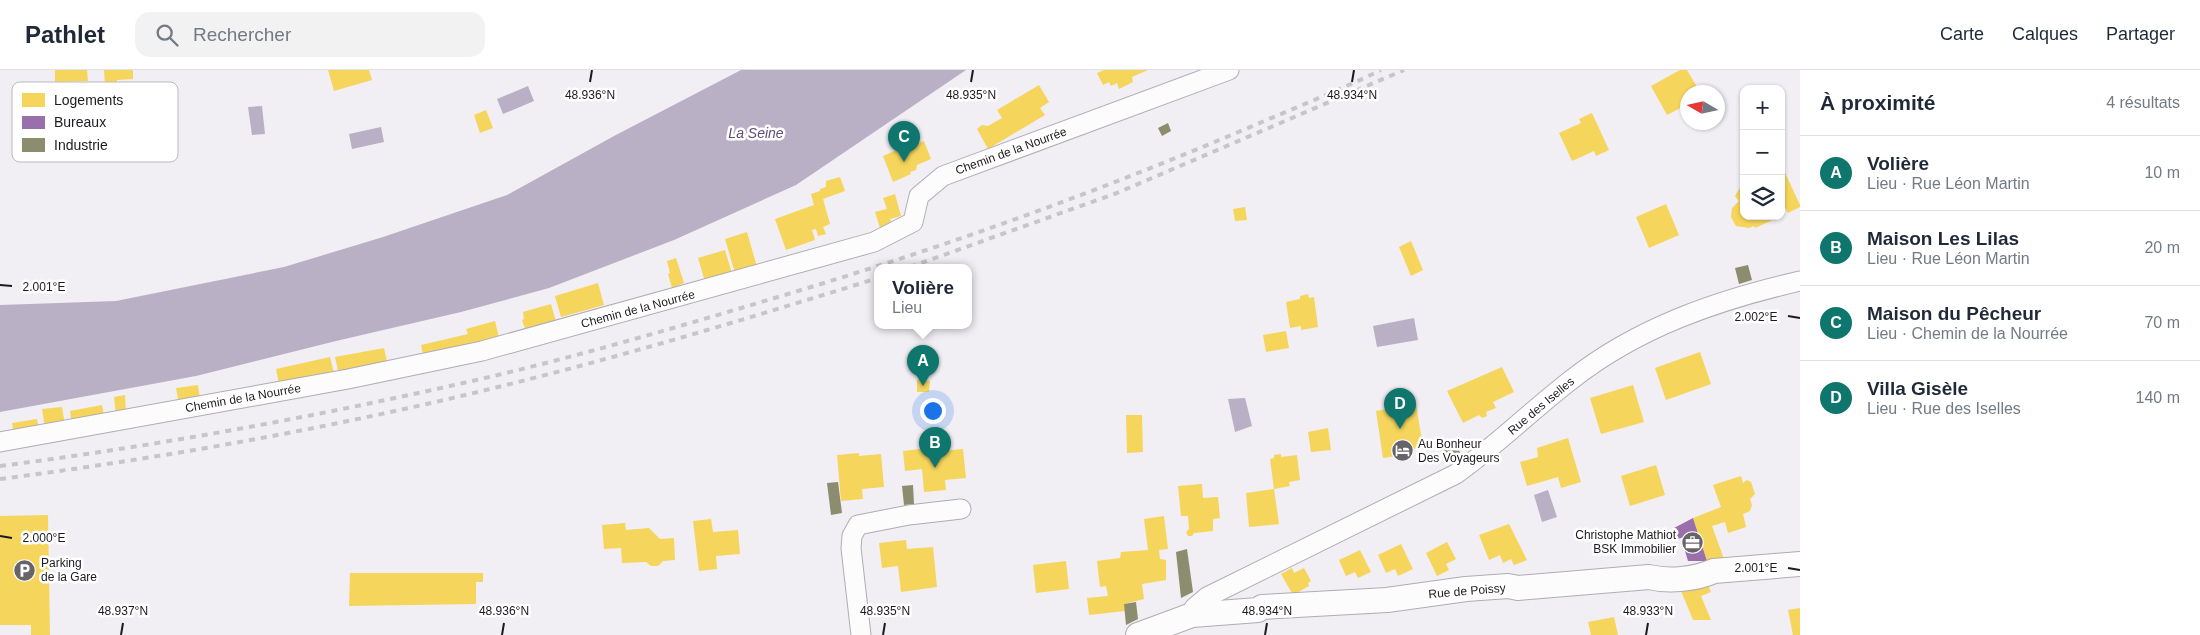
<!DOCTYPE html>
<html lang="fr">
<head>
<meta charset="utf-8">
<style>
  :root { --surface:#fff; --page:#f2f2f3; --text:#1f2937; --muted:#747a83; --line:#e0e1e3; --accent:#0f766e }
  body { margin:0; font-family:Helvetica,sans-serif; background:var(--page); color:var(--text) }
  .controls { position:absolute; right:15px; top:15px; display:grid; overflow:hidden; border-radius:10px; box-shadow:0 1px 4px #0004 }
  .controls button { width:45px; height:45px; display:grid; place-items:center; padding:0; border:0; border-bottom:1px solid var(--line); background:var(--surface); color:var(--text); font:25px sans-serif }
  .compass { position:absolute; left:1680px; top:15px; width:45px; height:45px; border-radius:50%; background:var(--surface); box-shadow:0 1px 4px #0004; rotate:279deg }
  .you { position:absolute; left:932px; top:340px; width:18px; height:18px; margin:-12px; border:4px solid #fff; border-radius:50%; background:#1a73e8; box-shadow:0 0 0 8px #1a73e833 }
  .badge { display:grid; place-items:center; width:32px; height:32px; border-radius:50%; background:var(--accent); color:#fff; font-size:16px; font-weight:700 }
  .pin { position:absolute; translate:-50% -41px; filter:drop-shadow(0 1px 2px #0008) }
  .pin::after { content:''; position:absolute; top:26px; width:18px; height:15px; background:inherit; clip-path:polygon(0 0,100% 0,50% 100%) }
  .popup { position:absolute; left:874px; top:194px; width:98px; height:65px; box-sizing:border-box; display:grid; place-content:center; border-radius:10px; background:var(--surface); filter:drop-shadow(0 1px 4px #0005); font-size:16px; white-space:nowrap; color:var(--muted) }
  .popup b { font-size:19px; color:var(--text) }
  .popup::after { content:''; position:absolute; left:50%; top:100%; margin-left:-10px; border:10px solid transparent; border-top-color:var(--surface) }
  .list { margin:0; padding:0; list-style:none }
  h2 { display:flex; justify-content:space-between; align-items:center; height:65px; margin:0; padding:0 20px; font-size:21px }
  h2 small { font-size:16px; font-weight:400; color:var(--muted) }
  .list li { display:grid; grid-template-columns:32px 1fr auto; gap:15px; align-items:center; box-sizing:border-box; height:75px; padding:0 20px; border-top:1px solid var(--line) }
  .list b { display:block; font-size:19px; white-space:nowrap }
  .list p { margin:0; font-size:16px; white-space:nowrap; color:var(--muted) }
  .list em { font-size:16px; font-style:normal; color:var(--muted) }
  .icon { flex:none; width:28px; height:28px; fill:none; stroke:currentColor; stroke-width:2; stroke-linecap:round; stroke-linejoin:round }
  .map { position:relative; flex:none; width:1800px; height:565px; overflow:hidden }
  header { display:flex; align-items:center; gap:30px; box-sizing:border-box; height:70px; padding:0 25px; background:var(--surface); border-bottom:1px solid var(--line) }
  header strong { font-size:24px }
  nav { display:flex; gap:28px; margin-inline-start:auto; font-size:18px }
  .search { width:350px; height:45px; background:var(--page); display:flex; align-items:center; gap:12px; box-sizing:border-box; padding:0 18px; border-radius:15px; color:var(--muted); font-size:19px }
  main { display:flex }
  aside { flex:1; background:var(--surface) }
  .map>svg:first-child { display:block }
</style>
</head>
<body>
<header>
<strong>Pathlet</strong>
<div class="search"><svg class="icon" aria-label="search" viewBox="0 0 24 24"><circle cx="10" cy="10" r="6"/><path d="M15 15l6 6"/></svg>Rechercher</div>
<nav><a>Carte</a><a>Calques</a><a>Partager</a></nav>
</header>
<main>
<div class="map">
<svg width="1800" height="565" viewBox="0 0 1800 565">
  <rect width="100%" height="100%" fill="#f1eef4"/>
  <path fill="#bab0c6" d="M741,0H966L796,115L674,170L549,218L461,242L336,271L196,306L0,342V235L116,231L284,197L383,167L507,125L614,66Z
    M528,16L534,31L503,44L497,29Z
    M262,36L265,64L252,65L248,37Z
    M381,57L384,72L352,79L349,64Z
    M1414,248L1418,270L1377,277L1373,256Z
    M1245,328L1252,356L1235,362L1228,329Z
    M1548,420L1557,447L1542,452L1534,425Z"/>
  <path fill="#f6d55c" d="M55,0H87L88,11L55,12Z
    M104,0H133V9L117,10V15H105Z
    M328,0H369L372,10L334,21Z
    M1104,0H1148L1132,7L1133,12L1119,19L1117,13L1111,16L1109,12L1103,15L1097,3Z
    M1680,0H1687L1700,22H1688V34L1667,45L1651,16Z
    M1039,15L1049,32L1040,38L1045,45L988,79L977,59L982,55L988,56L1002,48L997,40Z
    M486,40L493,58L480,63L474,45Z
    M1592,43L1609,80L1596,86L1594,81L1572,91L1559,63L1581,53L1579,49Z
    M924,71L931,89L917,95L916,100L910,102L911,104L893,112L883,86L908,75L909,77Z
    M1781,94L1800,135V137L1788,143L1784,136L1781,138Z
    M840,107L845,121L823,129L830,154L823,157L826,164L818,166L816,159L812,160L815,170L786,180L775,149L814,135L811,124L820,121V119L826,117V111Z
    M1739,119L1744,120V146H1774L1775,149L1755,158L1754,156L1749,158L1736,156L1731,147L1732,138L1739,131L1735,126Z
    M895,124L901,146L890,149L892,155L880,158L875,142L887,139L883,128Z
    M1666,134L1679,165L1649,178L1636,147Z
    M1245,137L1247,150L1235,151L1233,139Z
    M747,162L757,197L735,203L725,169Z
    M1411,171L1423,200L1411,206L1399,177Z
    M725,180L733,207L706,215L698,188Z
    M676,188L684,213L672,218L668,204L670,203L667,191Z
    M598,213L604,235L561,247L555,226Z
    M1308,224L1309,228L1314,227L1318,257L1301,260V256L1290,258L1286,232L1300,229V226Z
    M551,234L557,255L527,264L522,250L524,249L523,242Z
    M495,251L500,272L424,290L421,275L468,264L466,259Z
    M1286,261L1289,278L1266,282L1263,265Z
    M384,278L388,296L339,305L335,287Z
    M1700,282L1711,314L1666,330L1655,298Z
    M330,287L335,307L280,319L276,299Z
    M1502,297L1514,322L1493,332L1496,338L1486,342L1487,346L1482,348L1479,345L1463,353L1447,321Z
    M921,306H926L925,310L930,311L929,322H917V310H922Z
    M198,315L200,329L179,334L176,318Z
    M1633,315L1644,352L1601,364L1590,328Z
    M125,325L126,344L116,345L114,327Z
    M1416,334L1423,377L1408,380V384L1383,388L1376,341Z
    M102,335L105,350L72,356L70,341Z
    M62,337L65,355L45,358L42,339Z
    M1126,345H1142L1143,382L1127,383Z
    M37,349L39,360L14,364L12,353Z
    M1328,358L1331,380L1311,382L1308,362Z
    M1568,368L1581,412L1561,418L1558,407L1527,416L1520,392L1538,387L1537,378Z
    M942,374V381L963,379L966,408L945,410L946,420L924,422L922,399L905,401L903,381L920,379V376Z
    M859,383V386L881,384L884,417L862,419L863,429L841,431L837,385Z
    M1281,384V387L1297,385L1300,410L1289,412L1290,416L1274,419L1279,454L1249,457L1246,423L1274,419L1270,389L1274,388V385Z
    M1656,395L1665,425L1630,436L1621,406Z
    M1741,406L1743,413L1747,410L1751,412L1755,424L1750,429L1752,435L1750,441L1743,444L1746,457L1728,463L1725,452L1712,456L1724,489L1707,491L1693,448L1721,437L1713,415Z
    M1202,414L1203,428L1218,427L1220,448L1213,449V461L1194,463L1192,466H1188L1186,462L1189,459L1188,446H1181L1178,416Z
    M48,445L50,565H31V555H0V446Z
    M1164,446L1168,479L1159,480L1160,489L1166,490V510L1142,514L1144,529L1124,534L1125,541L1089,545L1087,528L1108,526L1106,516L1100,517L1097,491L1120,488L1121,482L1148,480L1144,449Z
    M711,449L713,462L738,460L740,484L716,486L717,499L699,501L693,451Z
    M625,453L626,460L649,458L660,469L674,468L675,490L663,491L658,496H651L646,492L622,493L621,478L604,479L602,455Z
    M1509,454L1527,490L1514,495L1511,489L1503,493L1500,485L1489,490L1479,465Z
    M906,470L907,479L933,477L937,517L901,522L898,496L882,498L879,473Z
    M1447,472L1456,489L1446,494L1449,500L1437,506L1426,483Z
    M1401,474L1413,499L1398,506L1395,499L1386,503L1378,485Z
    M1360,480L1371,502L1358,508L1355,502L1346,506L1339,490Z
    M1066,491L1069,519L1036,523L1033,495Z
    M1292,498L1294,503L1304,498L1311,511L1308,513L1309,516L1293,525L1281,504Z
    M350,503H483V512H476V534L349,536Z
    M1707,513L1711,522L1701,526L1711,550H1693L1679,516Z
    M1800,538V565H1793L1788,540Z
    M1614,547L1618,565H1591L1588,552Z"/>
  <path fill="#9970ab" d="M1693,448L1707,491H1688L1685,481L1691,479L1687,466L1678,469L1674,458Z"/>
  <path fill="#8c8c6e" d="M1168,53L1171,61L1162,66L1158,58Z
    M1748,195L1752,210L1739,214L1735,198Z
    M1455,369L1462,388L1449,393L1442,374Z
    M838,412L842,443L831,445L827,413Z
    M913,415L914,434L904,435L902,416Z
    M1187,479L1193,522L1181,528L1176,482Z
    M1136,532L1138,549L1126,555L1124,534Z"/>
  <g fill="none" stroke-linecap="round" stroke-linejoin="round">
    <defs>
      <path id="minor" d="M0,372L348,309L482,281L874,172L913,152L919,126L943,106L1229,0
        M1192,545L1194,538L1207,527L1456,404C1497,375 1532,340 1571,310C1638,257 1718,230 1800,211
        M861,565L851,478L852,466L858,455L909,445L961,439"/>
      <path id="tertiary" d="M1138,565L1192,545L1258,540L1262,537L1387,530L1466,519L1508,516L1518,518L1649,507C1669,512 1696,509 1714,501L1800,494"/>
    </defs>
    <use href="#minor" stroke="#afadb1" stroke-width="21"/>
    <use href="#tertiary" stroke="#afadb1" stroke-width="26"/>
    <use href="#minor" stroke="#fdfcfd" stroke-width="19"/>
    <use href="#tertiary" stroke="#fdfcfd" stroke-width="24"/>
    <path stroke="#c6c5c7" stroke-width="4" stroke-dasharray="6 6" stroke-linecap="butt" d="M910,197L1117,123L1404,0
      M0,396C163,375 325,345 485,308C583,285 681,256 778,227C942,178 1098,122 1255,55C1297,37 1340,20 1381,0
      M0,409C163,388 331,358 490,319C621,287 750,248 878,208"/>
  </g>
  <path fill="none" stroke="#1c1a1e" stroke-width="2" d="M590,12L592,0M971,12L973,0M1352,12L1354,0M0,215L12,216M1788,246L1800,248M0,466L12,468M1788,498L1800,500M121,565L123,553M502,565L504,553M883,565L885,553M1265,565L1267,553M1646,565L1648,553"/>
  <defs>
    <symbol id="hotel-disc" viewBox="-11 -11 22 22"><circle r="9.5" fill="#676469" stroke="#fff"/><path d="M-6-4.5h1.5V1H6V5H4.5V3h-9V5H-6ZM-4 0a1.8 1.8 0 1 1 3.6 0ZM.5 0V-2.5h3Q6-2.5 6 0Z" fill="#fff"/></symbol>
    <symbol id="office-disc" viewBox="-11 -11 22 22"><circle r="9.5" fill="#676469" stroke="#fff"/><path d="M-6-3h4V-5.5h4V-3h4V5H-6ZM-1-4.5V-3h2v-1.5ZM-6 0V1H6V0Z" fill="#fff"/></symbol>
    <symbol id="parking-disc" viewBox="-11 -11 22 22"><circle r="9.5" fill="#676469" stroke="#fff"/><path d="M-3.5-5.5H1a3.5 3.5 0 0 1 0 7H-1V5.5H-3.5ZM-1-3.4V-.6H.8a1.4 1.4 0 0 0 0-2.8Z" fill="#fff"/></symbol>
  </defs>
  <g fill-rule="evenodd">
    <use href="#hotel-disc" x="1390" y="368" width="25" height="25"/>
    <use href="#office-disc" x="1680" y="460" width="25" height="25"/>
    <use href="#parking-disc" x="12" y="488" width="25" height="25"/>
  </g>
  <g text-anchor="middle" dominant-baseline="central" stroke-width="5" stroke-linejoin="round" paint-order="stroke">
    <g font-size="12" fill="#1c1a1e" stroke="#fff">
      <text transform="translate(1011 81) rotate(-20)">Chemin de la Nourrée</text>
      <text transform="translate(638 239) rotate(-15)">Chemin de la Nourrée</text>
      <text transform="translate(243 328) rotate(-10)">Chemin de la Nourrée</text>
      <text transform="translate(1541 336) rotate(-40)">Rue des Iselles</text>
      <text transform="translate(1467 521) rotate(-5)">Rue de Poissy</text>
    </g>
    <g font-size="12" fill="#1c1a1e" stroke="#fff" text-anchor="start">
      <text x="1418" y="374">Au Bonheur<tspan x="1418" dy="14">Des Voyageurs</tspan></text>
      <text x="1676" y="465" text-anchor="end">Christophe Mathiot<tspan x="1676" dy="14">BSK Immobilier</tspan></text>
      <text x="41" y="493">Parking<tspan x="41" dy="14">de la Gare</tspan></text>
    </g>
    <g font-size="14" font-style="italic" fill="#614c78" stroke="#fff">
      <text x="756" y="63">La Seine</text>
    </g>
  </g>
  <rect x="12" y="12" width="166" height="80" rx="8" fill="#fff" stroke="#bbbabc" stroke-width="1"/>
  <rect x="22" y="23" width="23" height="14" fill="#f6d55c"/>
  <rect x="22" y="46" width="23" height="13" fill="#9970ab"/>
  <rect x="22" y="68" width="23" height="14" fill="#8c8c6e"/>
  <g font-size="14" fill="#1c1a1e">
    <text x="54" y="35">Logements</text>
    <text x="54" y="57">Bureaux</text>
    <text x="54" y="80">Industrie</text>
  </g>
  <g font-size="12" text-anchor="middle" fill="#1c1a1e" stroke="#fff" stroke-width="5" stroke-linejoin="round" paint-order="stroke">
    <text x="590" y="29">48.936°N</text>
    <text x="971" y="29">48.935°N</text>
    <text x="1352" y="29">48.934°N</text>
    <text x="44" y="221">2.001°E</text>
    <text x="1756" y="251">2.002°E</text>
    <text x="44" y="472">2.000°E</text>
    <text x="1756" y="502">2.001°E</text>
    <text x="123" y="545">48.937°N</text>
    <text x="504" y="545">48.936°N</text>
    <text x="885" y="545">48.935°N</text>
    <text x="1267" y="545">48.934°N</text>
    <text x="1648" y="545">48.933°N</text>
  </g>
</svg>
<div class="controls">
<button>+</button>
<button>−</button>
<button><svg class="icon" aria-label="layers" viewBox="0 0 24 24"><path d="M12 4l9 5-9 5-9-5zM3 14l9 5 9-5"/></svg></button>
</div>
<svg class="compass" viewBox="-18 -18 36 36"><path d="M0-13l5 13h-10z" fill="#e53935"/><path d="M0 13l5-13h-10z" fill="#747a83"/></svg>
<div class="you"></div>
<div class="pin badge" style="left:923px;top:316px">A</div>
<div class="popup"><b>Volière</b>Lieu</div>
<div class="pin badge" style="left:935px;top:398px">B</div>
<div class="pin badge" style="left:904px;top:92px">C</div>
<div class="pin badge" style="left:1400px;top:359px">D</div>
</div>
<aside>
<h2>À proximité<small>4 résultats</small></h2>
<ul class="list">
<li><span class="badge">A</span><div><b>Volière</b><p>Lieu · Rue Léon Martin</p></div><em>10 m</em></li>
<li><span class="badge">B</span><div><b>Maison Les Lilas</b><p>Lieu · Rue Léon Martin</p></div><em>20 m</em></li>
<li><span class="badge">C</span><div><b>Maison du Pêcheur</b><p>Lieu · Chemin de la Nourrée</p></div><em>70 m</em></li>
<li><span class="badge">D</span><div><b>Villa Gisèle</b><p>Lieu · Rue des Iselles</p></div><em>140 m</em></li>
</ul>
</aside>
</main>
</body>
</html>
